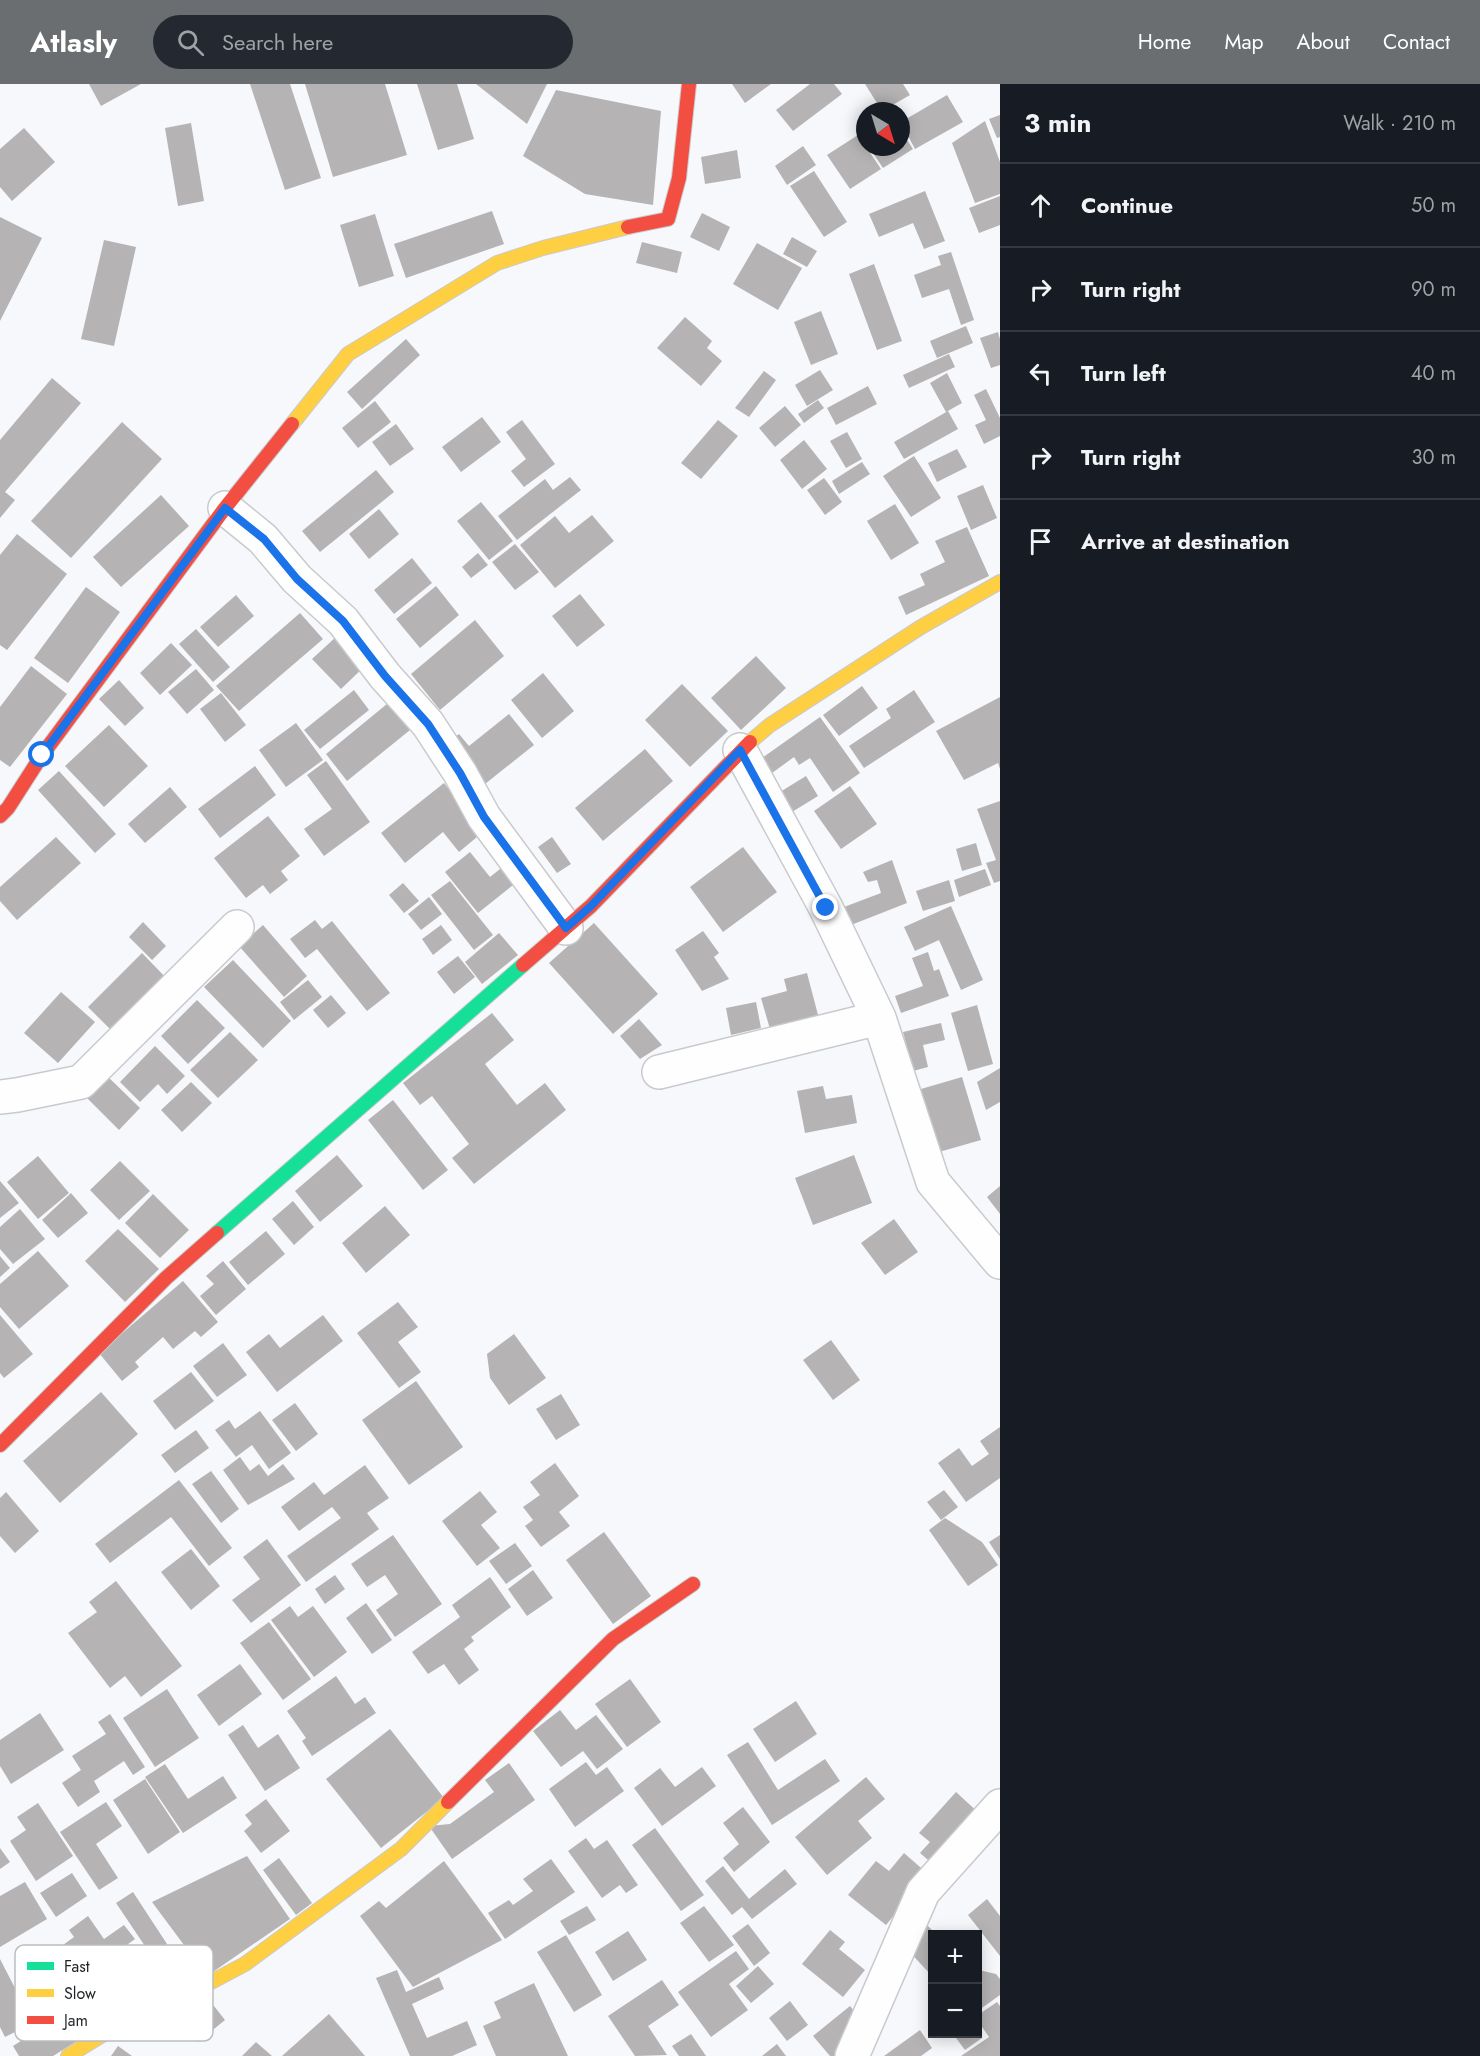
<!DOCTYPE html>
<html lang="en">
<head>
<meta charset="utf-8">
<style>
  :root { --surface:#171b24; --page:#242831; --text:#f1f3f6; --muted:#9ea1a6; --line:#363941; --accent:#6a6e71 }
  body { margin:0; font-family:Jost,sans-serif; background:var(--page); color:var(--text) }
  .controls { position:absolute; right:18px; bottom:18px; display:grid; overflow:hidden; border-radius:0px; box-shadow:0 3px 15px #0003 }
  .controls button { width:54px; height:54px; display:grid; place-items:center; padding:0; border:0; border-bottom:2px solid var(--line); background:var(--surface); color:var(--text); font:30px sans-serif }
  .compass { position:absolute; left:856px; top:18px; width:54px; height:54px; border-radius:50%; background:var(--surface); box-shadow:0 3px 15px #0003; rotate:142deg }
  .stop { position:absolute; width:18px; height:18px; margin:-14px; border:4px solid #1a73e8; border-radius:50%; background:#fff }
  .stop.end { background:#1a73e8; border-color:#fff; box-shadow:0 2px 6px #0008 }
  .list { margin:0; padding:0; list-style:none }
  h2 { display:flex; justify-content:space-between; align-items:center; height:78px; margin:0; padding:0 24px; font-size:26px }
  h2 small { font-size:20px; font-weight:400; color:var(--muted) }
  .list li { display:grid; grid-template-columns:39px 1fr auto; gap:18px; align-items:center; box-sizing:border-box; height:84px; padding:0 24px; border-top:2px solid var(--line) }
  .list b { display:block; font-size:22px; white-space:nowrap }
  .list em { font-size:20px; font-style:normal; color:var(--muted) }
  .icon { flex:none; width:33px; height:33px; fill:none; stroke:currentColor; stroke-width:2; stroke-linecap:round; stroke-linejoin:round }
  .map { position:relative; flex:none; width:1000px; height:1972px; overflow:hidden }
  header { display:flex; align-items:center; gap:36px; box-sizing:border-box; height:84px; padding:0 30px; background:var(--accent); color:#fff }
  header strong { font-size:28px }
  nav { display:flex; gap:33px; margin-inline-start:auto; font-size:21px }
  .search { width:420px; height:54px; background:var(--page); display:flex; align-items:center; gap:15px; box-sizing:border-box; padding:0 21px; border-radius:33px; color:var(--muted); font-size:22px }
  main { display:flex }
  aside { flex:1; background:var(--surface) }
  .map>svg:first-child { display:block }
</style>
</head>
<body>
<header>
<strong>Atlasly</strong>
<div class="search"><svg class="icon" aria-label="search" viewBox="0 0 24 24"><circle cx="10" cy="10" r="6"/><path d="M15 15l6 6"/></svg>Search here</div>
<nav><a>Home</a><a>Map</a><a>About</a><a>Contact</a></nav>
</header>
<main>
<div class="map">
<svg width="1000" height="1972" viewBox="0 0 1000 1972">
  <rect width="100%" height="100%" fill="#f6f8fb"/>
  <path fill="#b5b3b4" d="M89,0H141L101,22Z
    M250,0H290L321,94L285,106Z
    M305,0H385L407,71L333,93Z
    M417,0H457L474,55L438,66Z
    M476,0H547L527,40Z
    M732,0H771L745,19Z
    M810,0H834L842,10L793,47L776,26Z
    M865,0H903L910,11L882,27Z
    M556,6L661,27L653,121L585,110L523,72Z
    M947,11L963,38L915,65L901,38Z
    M1000,31V53L997,54L989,35Z
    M985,37L1000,78V110L975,119L952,59Z
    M191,39L204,117L178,122L165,44Z
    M24,44L55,78L12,117L0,103V65Z
    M901,47L913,65L883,84L869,63H901Z
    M858,51L881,85L850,105L827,71Z
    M803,62L816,81L787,101L775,82Z
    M737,66L741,94L705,100L701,73Z
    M814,87L847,138L824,153L790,102Z
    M925,107L945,157L924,165L913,139L879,153L869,130Z
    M1000,112V141L979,149L969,124Z
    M492,127L504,160L406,194L394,160Z
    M702,129L730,143L719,167L690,153Z
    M375,130L394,192L359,203L340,141Z
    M0,133L42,154L0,237Z
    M792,153L817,167L807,183L783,170Z
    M104,156L136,163L114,262L81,255Z
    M642,158L682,168L677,189L636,179Z
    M757,159L802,184L778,226L733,200Z
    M951,168L974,236L961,241L949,205L922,214L914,191L941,181L938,172Z
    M874,180L902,257L877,266L849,190Z
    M821,227L838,270L811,281L794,238Z
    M685,233L712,257L707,264L722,277L701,302L657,264Z
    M966,242L973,259L937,274L930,257Z
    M998,248L1000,255V281L991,284L980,254Z
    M406,255L420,271L362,325L347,308Z
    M949,270L955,283L909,304L903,291Z
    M820,286L833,306L807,322L795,301Z
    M764,287L776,296L749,333L735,324Z
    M947,289L962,319L946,328L930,299Z
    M52,294L81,319L5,408L15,416L0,434V356Z
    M868,302L877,320L836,341L827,324Z
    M986,305L1000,334V352L984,360L975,341L986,336L974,311Z
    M818,316L824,324L804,339L798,330Z
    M375,317L391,338L358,364L342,344Z
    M785,322L801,341L775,363L759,344Z
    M948,327L958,345L904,375L894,358Z
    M482,333L501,358L461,388L442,363Z
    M522,336L555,380L524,403L511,387L526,375L506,348Z
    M718,336L738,352L701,395L681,379Z
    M122,338L162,375L71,474L31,437Z
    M396,340L414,365L390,382L372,358Z
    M847,348L862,375L846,384L830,357Z
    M804,356L827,385L802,405L780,376Z
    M957,365L967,383L937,398L928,379Z
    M914,372L941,414L911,433L883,392Z
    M862,378L870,390L839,410L832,397Z
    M376,386L394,408L320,468L302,447Z
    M570,393L581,406L517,456L498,432L545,395L553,406Z
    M824,394L842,418L825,431L807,406Z
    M983,401L997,434L971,446L957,412Z
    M161,411L189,442L121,503L93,473Z
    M481,418L513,457L489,476L457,437Z
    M895,420L919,459L891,476L867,437Z
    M379,425L399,450L369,475L349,450Z
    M592,431L614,457L555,504L520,461L555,432L569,449Z
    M967,443L989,492L906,531L898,513L925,501L920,490L945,478L935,457Z
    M17,450L67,490L7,566L0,561V471Z
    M515,460L539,488L515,506L492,478Z
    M478,469L488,481L471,494L462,483Z
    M412,474L432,499L394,530L374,506Z
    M436,502L459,531L420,564L396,535Z
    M86,503L120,528L68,599L34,574Z
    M580,510L605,541L577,563L552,532Z
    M236,511L254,532L218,563L200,543Z
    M300,529L323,555L239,627L216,602Z
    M475,536L504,572L440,626L411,590Z
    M196,545L230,583L213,598L179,560Z
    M337,552L365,582L341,605L312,575Z
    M171,559L192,581L160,611L140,589Z
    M756,572L786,604L741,646L711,614Z
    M31,582L67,610L10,683L0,676V623Z
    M196,585L214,606L187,630L168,608Z
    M543,589L574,627L542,654L511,616Z
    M119,596L144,624L125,642L99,615Z
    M682,600L728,647L690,683L645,636Z
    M862,602L878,624L839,652L823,631Z
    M354,606L369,626L320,665L304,646Z
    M914,606L935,638L864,684L849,662L891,634L886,625Z
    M221,609L246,641L225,658L200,625Z
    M1000,613V685L998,679L964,696L936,647Z
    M393,615L415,642L347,697L326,670Z
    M509,630L534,661L480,704L445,661L459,650L469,662Z
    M820,633L860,689L833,708L810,674L799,681L794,673L772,689L762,674Z
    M296,639L323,676L286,703L259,666Z
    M109,641L148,682L104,723L65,682Z
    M645,665L673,697L603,757L575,724Z
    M326,677L370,738L324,772L304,745L332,725L307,691Z
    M255,682L276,711L220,754L198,725Z
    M59,687L116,750L95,769L38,706Z
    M806,692L818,712L792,728L780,708Z
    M444,699L483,748L459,768L443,748L405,779L381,749Z
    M850,702L877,740L841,765L814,727Z
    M170,703L187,723L145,759L128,740Z
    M1000,717V797L994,799L986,779L996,776L977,725Z
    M268,732L300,772L281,787L288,796L270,810L263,801L246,814L214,774Z
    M56,753L81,779L17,836L0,817V803Z
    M552,753L571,780L557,789L538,763Z
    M976,759L982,781L962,787L956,765Z
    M743,763L777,808L723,848L690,803Z
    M470,768L490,793L510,777L523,793L478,829L445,788Z
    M892,776L907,819L851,841L844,823L881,809L877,796L868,798L863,788Z
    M985,785L991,801L959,813L954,796Z
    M949,796L955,817L923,827L916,807Z
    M450,797L493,851L474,866L431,811Z
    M403,799L419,817L404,829L389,811Z
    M429,813L442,830L421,846L408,830Z
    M951,822L983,896L961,906L939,856L915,867L904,843Z
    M315,836L322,845L332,837L390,909L367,927L317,865L305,874L290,855Z
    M143,838L166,862L152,876L129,853Z
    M594,839L658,910L613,950L549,879Z
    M263,841L307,892L284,913L239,862Z
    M441,841L452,856L433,871L422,855Z
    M703,847L719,869L714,873L729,895L702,907L675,866Z
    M499,849L518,871L482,900L465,878Z
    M928,868L934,887L939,885L949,912L901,929L895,912L923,902L912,874Z
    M142,869L170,898L116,951L88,923Z
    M458,872L475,893L454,910L437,888Z
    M233,876L291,937L263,964L204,903Z
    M807,889L818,931L770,945L761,914L787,907L784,895Z
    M308,896L322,913L294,936L280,918Z
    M61,908L95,938L58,979L24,949Z
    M331,911L346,929L328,944L313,926Z
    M197,916L225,944L188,980L161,952Z
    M756,918L761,944L731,951L726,924Z
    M977,921L993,980L968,987L951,929Z
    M492,929L514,956L485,980L517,1021L545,999L566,1026L474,1100L452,1074L469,1060L432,1012L420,1021L403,999Z
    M639,935L662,961L640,975L620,952Z
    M941,939L945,956L923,961L928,983L913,987L903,948Z
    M230,948L258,976L218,1014L190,986Z
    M155,962L185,992L167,1010L158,1000L140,1018L120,998Z
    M1000,984V1018L986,1026L977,998Z
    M102,987L140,1024L119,1046L81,1008Z
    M962,993L981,1056L939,1068L921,1005Z
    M191,998L212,1019L182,1048L161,1026Z
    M823,1002L826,1015L852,1011L857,1039L805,1049L797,1007Z
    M393,1016L448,1086L423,1106L368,1036Z
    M337,1071L363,1102L320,1138L295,1107Z
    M854,1071L872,1119L813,1141L795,1094Z
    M38,1072L69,1109L38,1135L7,1098Z
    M120,1077L150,1107L119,1136L90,1106Z
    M0,1097L19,1119L0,1134Z
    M1000,1102V1130L987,1113Z
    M71,1109L88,1129L58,1154L42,1136Z
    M153,1110L189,1146L160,1174L125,1139Z
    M293,1117L314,1143L294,1161L272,1135Z
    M385,1122L410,1151L366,1189L342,1159Z
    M20,1125L45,1155L13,1180L0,1165V1143Z
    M894,1135L918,1168L885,1191L861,1159Z
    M118,1145L159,1185L125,1218L85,1177Z
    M266,1147L285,1170L248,1201L229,1178Z
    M38,1167L69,1202L19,1245L0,1223V1200Z
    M0,1172L10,1184L0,1193Z
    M223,1177L246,1205L216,1231L200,1212L214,1200L206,1192Z
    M183,1197L218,1238L201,1253L195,1247L173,1265L163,1253L135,1278L139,1283L122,1297L99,1269Z
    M398,1218L418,1243L398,1258L421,1288L399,1304L357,1249Z
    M0,1231L33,1270L4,1294L0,1289Z
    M323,1231L343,1257L277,1308L246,1268L269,1250L280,1264Z
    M514,1250L546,1294L509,1321L490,1294L487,1270Z
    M831,1256L860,1296L833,1316L803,1276Z
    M223,1259L247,1291L217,1313L193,1282Z
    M191,1288L214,1317L175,1346L153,1317Z
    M416,1297L463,1363L409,1401L362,1336Z
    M101,1308L138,1350L60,1419L23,1377Z
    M561,1310L580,1341L556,1356L536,1325Z
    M295,1319L318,1350L296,1367L272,1336Z
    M260,1327L291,1369L269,1385L252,1361L236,1373L215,1346L229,1336L235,1345Z
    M1000,1343V1394L966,1418L938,1379L959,1364L972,1382L989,1370L980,1357Z
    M196,1346L209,1364L175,1389L161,1371Z
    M240,1373L250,1387L259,1380L268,1392L283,1380L295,1395L248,1421L223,1386Z
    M555,1379L579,1412L559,1428L570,1442L541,1463L525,1442L533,1436L523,1423L540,1411L530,1398Z
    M365,1381L389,1414L367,1429L379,1445L306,1498L287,1472L341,1434L332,1423L299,1447L281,1423L314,1398L324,1411Z
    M211,1387L239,1425L221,1439L192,1400Z
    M179,1396L232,1464L209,1482L171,1433L110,1479L95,1460Z
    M944,1406L958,1423L941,1436L927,1418Z
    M480,1407L497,1428L481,1441L500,1464L477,1482L442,1437Z
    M6,1408L39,1447L15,1469L0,1452V1414Z
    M945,1434L982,1458L998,1481L968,1502L929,1446Z
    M604,1448L651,1512L613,1540L566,1476Z
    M393,1451L442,1520L395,1553L376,1526L398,1510L385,1491L367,1503L351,1480Z
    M1000,1451V1475L989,1458Z
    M267,1455L301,1501L251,1539L232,1516L260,1495L243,1473Z
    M515,1459L532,1482L506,1500L489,1477Z
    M191,1465L220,1502L191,1526L161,1488Z
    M533,1486L553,1514L527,1532L508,1505Z
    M335,1491L345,1505L325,1520L315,1505Z
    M490,1493L511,1523L471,1553L474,1557L464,1565L479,1586L459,1601L444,1580L428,1590L412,1568L460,1533L452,1521Z
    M116,1497L182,1582L141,1613L125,1592L110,1604L68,1549L97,1528L89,1518Z
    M366,1519L392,1556L372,1570L346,1534Z
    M290,1522L298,1533L313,1522L347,1568L314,1593L271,1536Z
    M269,1538L311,1595L283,1616L240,1559Z
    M240,1580L262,1610L219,1642L197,1611Z
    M336,1592L355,1620L365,1613L376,1629L312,1672L302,1657L306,1654L287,1627Z
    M630,1595L661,1638L627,1663L595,1620Z
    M167,1605L199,1654L155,1683L123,1634Z
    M796,1617L817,1650L775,1678L753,1645Z
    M560,1626L576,1646L596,1631L623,1665L597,1685L583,1667L561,1683L533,1647Z
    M40,1629L64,1666L11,1700L0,1682V1656Z
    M110,1630L145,1683L133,1691L124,1677L94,1697L100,1708L78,1723L62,1699L81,1686L72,1672L106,1650L98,1638Z
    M243,1641L258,1664L278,1650L300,1684L265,1707L228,1651Z
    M390,1645L444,1714L381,1764L326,1695Z
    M748,1658L778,1706L825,1675L840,1697L772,1741L727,1671Z
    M586,1678L596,1691L607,1683L624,1707L575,1743L549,1705Z
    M509,1679L535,1716L452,1775L429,1742L450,1740L494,1708L485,1696Z
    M165,1680L188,1715L223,1692L237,1714L183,1749L145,1693Z
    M702,1683L716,1702L662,1742L634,1704L660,1684L675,1703Z
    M866,1693L885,1715L858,1737L872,1754L827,1791L795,1753Z
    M145,1695L180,1748L148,1770L113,1716Z
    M956,1708L981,1731L935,1782L920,1769L930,1758L919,1749Z
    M266,1715L290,1747L261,1769L244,1747L252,1740L245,1731Z
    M106,1718L122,1742L96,1760L118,1794L99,1806L60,1748Z
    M38,1719L73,1772L36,1797L10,1757L26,1746L17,1733Z
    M743,1723L770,1758L734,1788L723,1774L739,1760L723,1739Z
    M655,1744L704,1811L681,1827L632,1761Z
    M586,1754L594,1765L607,1756L638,1801L626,1809L620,1801L602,1814L568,1767Z
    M0,1764L10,1778L0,1785Z
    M904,1769L928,1790L886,1841L848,1811L876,1777L889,1787Z
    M247,1772L290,1835L207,1892L152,1818Z
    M279,1774L312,1819L296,1831L263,1786Z
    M551,1775L575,1808L505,1855L488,1829L509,1816L513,1821L533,1807L523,1795Z
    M444,1777L502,1856L413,1903L360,1832L379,1817L386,1824Z
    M723,1782L749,1815L785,1785L797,1800L752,1835L742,1823L732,1831L705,1797Z
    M72,1789L87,1812L56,1833L40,1809Z
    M25,1798L47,1835L0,1863V1812Z
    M133,1808L167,1860L151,1871L116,1819Z
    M987,1815L1000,1832V1872L968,1831Z
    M587,1822L596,1836L569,1851L560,1837Z
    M704,1822L734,1861L709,1878L680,1839Z
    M88,1832L104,1855L124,1841L135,1855L124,1863L132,1874L81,1910L52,1869L74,1853L69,1846Z
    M918,1832L936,1850H932V1892L905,1863Z
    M748,1840L770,1869L754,1882L732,1852Z
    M830,1846L845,1858L839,1865L865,1886L843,1913L802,1880Z
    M628,1847L647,1876L613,1897L595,1868Z
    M566,1851L602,1911L574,1928L537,1868Z
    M736,1867L749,1885L729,1900L748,1926L711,1953L678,1908Z
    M0,1875L33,1939L5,1953L0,1943Z
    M758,1882L774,1900L751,1919L736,1902Z
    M397,1886L406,1908L439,1893L444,1905L412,1920L427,1954L467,1937L477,1961L452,1972H410L376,1894Z
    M979,1886L996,1890L1000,1895V1911L979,1926L978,1887Z
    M662,1896L679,1921L648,1942L667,1971L635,1972L608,1932Z
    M534,1899L568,1972H496L483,1942L501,1934L494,1918Z
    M210,1917L225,1936L198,1958L184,1939Z
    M790,1917L808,1941L787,1957L769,1934Z
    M997,1918L1000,1922V1972H961L989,1953L978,1937V1931Z
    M850,1922L860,1934L843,1972H830L813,1952Z
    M65,1929L82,1954L53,1972H19L13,1962Z
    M329,1930L365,1972H282Z
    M920,1946L932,1964L921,1972H884Z
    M979,1949L982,1954L965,1966L953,1950Z
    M691,1950L706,1972H679L672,1962Z
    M256,1958L272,1972H242Z
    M777,1960L786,1972H762Z
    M118,1962L132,1972H111Z"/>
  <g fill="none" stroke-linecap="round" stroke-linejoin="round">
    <defs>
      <path id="street" d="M225,424L263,455L297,495L343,537L385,592L428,640L460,689L484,733L566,844
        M740,666L826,824L879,934L933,1098L1000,1178
        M659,988L879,934
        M0,1013L17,1011L81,998L237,843
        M852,1972L923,1808L1000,1722"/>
      <path id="fast" d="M217,1149L523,881"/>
      <path id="slow" d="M292,340L348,270L497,179L543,164L628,143
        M750,658L770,641L921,543L1000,498
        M68,1972L153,1920L196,1906L245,1880L401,1765L448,1718"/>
      <path id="jam" d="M628,143L668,135L679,94L689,0
        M0,732L8,724L42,671L225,424L292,340
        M523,881L591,822L750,658
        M0,1361L166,1194L217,1149
        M448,1718L613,1555L693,1500"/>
    </defs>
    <use href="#street" stroke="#c8cacd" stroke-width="36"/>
    <use href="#fast" stroke="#c8cacd" stroke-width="16"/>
    <use href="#slow" stroke="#c8cacd" stroke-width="16"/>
    <use href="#jam" stroke="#c8cacd" stroke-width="16"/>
    <use href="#street" stroke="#fefefe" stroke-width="33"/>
    <use href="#fast" stroke="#16e098" stroke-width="14"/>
    <use href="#slow" stroke="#ffcf43" stroke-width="14"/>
    <use href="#jam" stroke="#f24e42" stroke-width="14"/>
  </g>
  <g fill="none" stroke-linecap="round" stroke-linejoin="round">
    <path stroke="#1a73e8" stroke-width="8" d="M42,671L225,424L264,455L297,495L343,537L385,592L428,640L460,689L484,733L566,844L591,822L740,666L826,824"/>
  </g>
  <rect x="15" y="1861" width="198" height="96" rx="9" fill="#fff" stroke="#bcbdbe" stroke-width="1.5"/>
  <rect x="27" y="1878" width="27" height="8" fill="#16e098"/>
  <rect x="27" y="1905" width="27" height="8" fill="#ffcf43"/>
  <rect x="27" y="1932" width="27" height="8" fill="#f24e42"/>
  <g font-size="16" fill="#1f2326">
    <text x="64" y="1888">Fast</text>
    <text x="64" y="1915">Slow</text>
    <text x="64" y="1942">Jam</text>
  </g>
</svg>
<div class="controls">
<button>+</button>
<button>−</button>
</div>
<svg class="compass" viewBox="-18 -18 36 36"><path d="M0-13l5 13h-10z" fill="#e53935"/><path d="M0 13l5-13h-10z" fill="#9ea1a6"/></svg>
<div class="stop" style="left:42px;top:671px"></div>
<div class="stop end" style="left:826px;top:824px"></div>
</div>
<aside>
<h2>3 min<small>Walk · 210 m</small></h2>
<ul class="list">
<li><svg class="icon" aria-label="ahead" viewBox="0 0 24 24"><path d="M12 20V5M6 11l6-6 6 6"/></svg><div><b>Continue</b></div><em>50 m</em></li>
<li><svg class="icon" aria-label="right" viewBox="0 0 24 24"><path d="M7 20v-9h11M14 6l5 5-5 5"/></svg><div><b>Turn right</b></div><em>90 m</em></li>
<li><svg class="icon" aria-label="left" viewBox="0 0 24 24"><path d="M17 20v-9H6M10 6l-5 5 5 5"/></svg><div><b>Turn left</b></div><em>40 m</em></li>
<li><svg class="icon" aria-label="right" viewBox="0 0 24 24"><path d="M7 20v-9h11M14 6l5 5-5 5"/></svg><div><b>Turn right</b></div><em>30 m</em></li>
<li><svg class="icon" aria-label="arrive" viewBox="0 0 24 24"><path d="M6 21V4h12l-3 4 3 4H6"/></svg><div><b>Arrive at destination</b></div></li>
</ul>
</aside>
</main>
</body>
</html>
